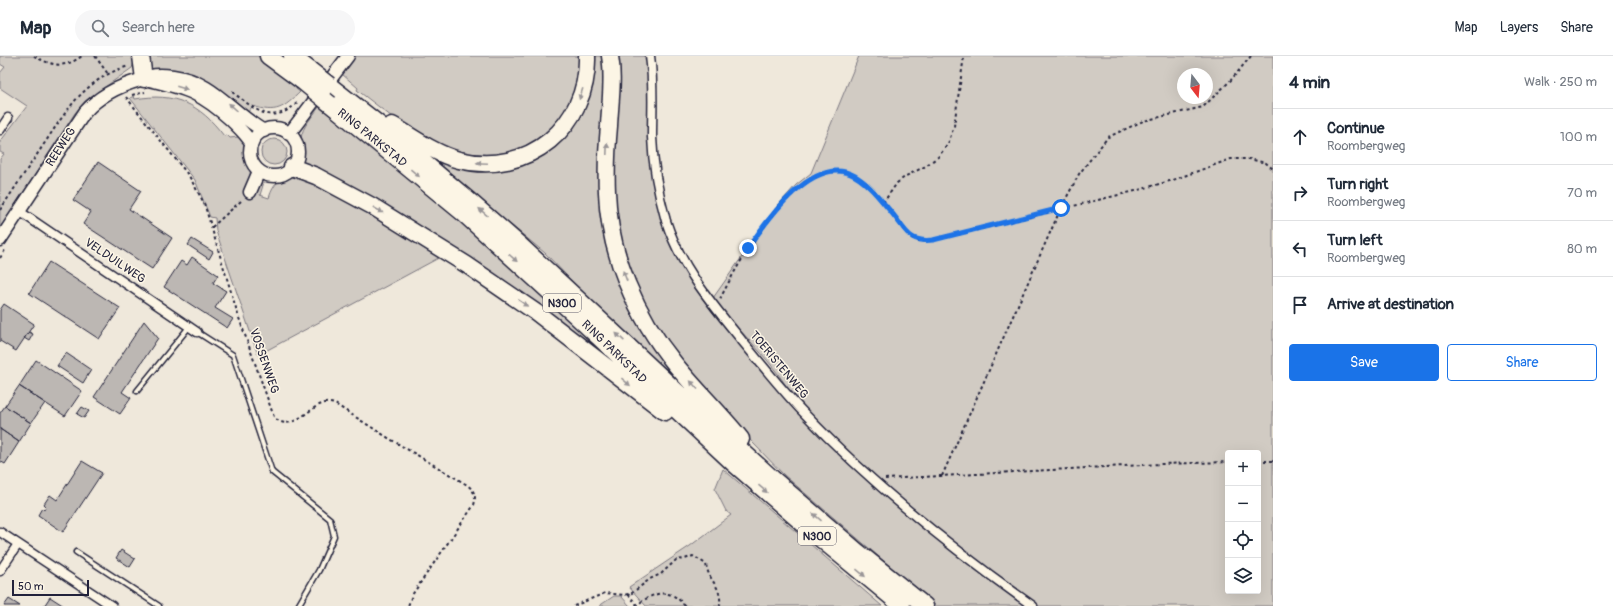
<!DOCTYPE html>
<html lang="en">
<head>
<meta charset="utf-8">
<style>
  :root { --surface:#fff; --page:#f6f6f7; --text:#1f2937; --muted:#747a83; --line:#e0e1e3; --accent:#1a73e8 }
  body { margin:0; font-family:Pangolin,sans-serif; background:var(--page); color:var(--text) }
  .controls { position:absolute; right:12px; bottom:12px; display:grid; overflow:hidden; border-radius:4px; box-shadow:0 4px 16px #0002 }
  .controls button { width:36px; height:36px; display:grid; place-items:center; padding:0; border:0; border-bottom:1px solid var(--line); background:var(--surface); color:var(--text); font:20px sans-serif }
  .compass { position:absolute; left:1177px; top:12px; width:36px; height:36px; border-radius:50%; background:var(--surface); box-shadow:0 4px 16px #0002; rotate:164deg }
  .scale { position:absolute; left:12px; bottom:10px; width:77px; box-sizing:border-box; padding-left:4px; border:2px solid #22223b; border-top:0; font-size:11px; line-height:14px; white-space:nowrap; color:#22223b; -webkit-text-stroke:3px #fcf5e5; paint-order:stroke }
  .stop { position:absolute; width:12px; height:12px; margin:-9px; border:3px solid #1a73e8; border-radius:50%; background:#fff }
  .stop.end { background:#1a73e8; border-color:#fff; box-shadow:0 1px 4px #0008 }
  .list { margin:0; padding:0; list-style:none }
  h2 { display:flex; justify-content:space-between; align-items:center; height:52px; margin:0; padding:0 16px; font-size:17px }
  h2 small { font-size:13px; font-weight:400; color:var(--muted) }
  .list li { display:grid; grid-template-columns:26px 1fr auto; gap:12px; align-items:center; box-sizing:border-box; height:56px; padding:0 16px; border-top:1px solid var(--line) }
  .list b { display:block; font-size:15px; white-space:nowrap }
  .list p { margin:0; font-size:13px; white-space:nowrap; color:var(--muted) }
  .list em { font-size:13px; font-style:normal; color:var(--muted) }
  .actions { display:flex; gap:8px; padding:12px 16px }
  .actions a { flex:1; padding:9px 0; border:1px solid var(--accent); border-radius:4px; text-align:center; font-size:14px; color:var(--accent) }
  .actions .main { background:var(--accent); color:#fff }
  .icon { flex:none; width:22px; height:22px; fill:none; stroke:currentColor; stroke-width:2; stroke-linecap:round; stroke-linejoin:round }
  .map { position:relative; flex:none; width:1273px; height:550px; overflow:hidden }
  header { display:flex; align-items:center; gap:24px; box-sizing:border-box; height:56px; padding:0 20px; background:var(--surface); border-bottom:1px solid var(--line) }
  header strong { font-size:19px }
  nav { display:flex; gap:22px; margin-inline-start:auto; font-size:14px }
  .search { width:280px; height:36px; background:var(--page); display:flex; align-items:center; gap:10px; box-sizing:border-box; padding:0 14px; border-radius:22px; color:var(--muted); font-size:15px }
  main { display:flex }
  aside { flex:1; background:var(--surface) }
  .map>svg:first-child { display:block }
</style>
</head>
<body>
<header>
<strong>Map</strong>
<div class="search"><svg class="icon" aria-label="search" viewBox="0 0 24 24"><circle cx="10" cy="10" r="6"/><path d="M15 15l6 6"/></svg>Search here</div>
<nav><a>Map</a><a>Layers</a><a>Share</a></nav>
</header>
<main>
<div class="map">
<svg width="1273" height="550" viewBox="0 0 1273 550">
  <rect width="100%" height="100%" fill="#efe8db"/>
  <filter id="ink" filterUnits="userSpaceOnUse"><feTurbulence type="fractalNoise" baseFrequency=".025" numOctaves="2"/><feDisplacementMap in="SourceGraphic" scale="8" xChannelSelector="R" yChannelSelector="G"/><feConvolveMatrix kernelMatrix="1 2 1 2 8 2 1 2 1" color-interpolation-filters="sRGB"/></filter>
  <g filter="url(#ink)">
    <path fill="#d1cbc3" stroke="#7a767f" fill-rule="evenodd" d="M0,0H136L132,12L85,45L75,57L0,172V103L4,98L0,96V86L27,50L0,32V17L5,11L0,8Z
      M144,0H259L296,29V33L300,36C284,52 276,58 253,50L246,58L149,15Z
      M356,0H583L579,37L551,79L505,102L456,99L405,71L357,34L358,32L342,18Z
      M590,0H606L607,47L621,220L715,363L591,245L545,197L411,87L474,110L555,85Z
      M613,0H646C651,38 646,77 651,115C653,130 658,144 663,159C666,169 669,181 673,191C697,250 751,299 794,345C776,305 738,277 713,242L777,151L796,129L811,117L859,0H1273V550H936L784,419L753,387L696,327L643,253L614,167ZM1183,18H1207V42H1183ZM1228,397H1258V535H1228Z
      M134,40L135,43C175,36 200,48 224,80L227,79L230,82L238,81L241,79C245,89 244,96 247,105C250,113 251,117 250,125L260,124L264,126L260,139L269,142C274,126 281,121 298,119L446,198L258,299L216,175L215,162L210,161L195,124L130,42Z
      M319,51L333,62L335,60L433,140L645,334L459,196L396,155L299,107C303,98 300,91 301,82C302,71 313,60 319,51Z
      M261 96a13 13 0 1 1 26 0a13 13 0 1 1-26 0Z
      M723,413L882,550H646L629,531L690,490L731,459L726,455L715,433Z
      M614,540H621L630,550H599Z"/>
    <path fill="#bcb7b3" stroke="#22223b" d="M98,106L141,135L129,153L172,182L152,213L83,168L91,156L73,144Z
      M192,183L213,196L209,203L188,189Z
      M192,201L218,219L213,227L226,235L215,252L233,263L227,272L164,231L181,205L187,209Z
      M49,206L120,252L99,283L29,237Z
      M4,248L34,268L16,295L0,285V254Z
      M144,265L158,282L122,336L131,342L120,358L94,341Z
      M29,276L33,278L29,285L24,282Z
      M66,297L91,314L83,327L57,310Z
      M36,304L82,335L65,360L19,330Z
      M19,330L45,347L31,367L5,350Z
      M5,350L31,367L19,386L0,373V357Z
      M82,351L89,355L84,362L77,358Z
      M0,373L19,386L5,408L0,405Z
      M82,405L102,417L63,476L38,459L42,452L44,454L46,450L44,448L50,439L57,444Z
      M121,494L135,503L130,511L116,502Z
      M50,541L64,550H44Z
      M9,543L20,550H4Z"/>
    <g fill="none" stroke-linecap="round" stroke-linejoin="round">
      <defs>
        <path id="lane" d="M197,276L233,299L272,416L330,463L334,480L319,514L298,550
          M137,335L189,271
          M76,496L159,550"/>
        <path id="street" d="M650,0C654,27 652,54 652,81C653,110 658,137 666,165C681,212 713,249 743,286C763,310 782,334 803,356C872,429 951,492 1033,550
          M0,74L8,62
          M19,155L197,276
          M0,476L112,550
          M0,515L18,488"/>
        <path id="secondary" d="M149,24C188,33 201,37 231,64C239,72 246,78 252,88
          M250 96a24 24 0 1 1 48 0a24 24 0 1 1-48 0Z
          M289,78L348,0
          M250,136L259,115
          M0,184L85,56C99,40 119,30 140,24C144,23 147,21 151,20C158,18 166,19 173,20C213,25 231,56 264,75"/>
        <path id="highway" d="M141,0L144,23
          M268,0L302,25
          M292,0L310,14
          M610,0C614,23 610,47 609,70C607,92 606,114 607,136C609,198 636,260 675,308C696,334 720,357 741,383
          M329,29L380,69L472,147L521,190L685,343L772,422L858,496L925,550
          M330,48L463,157L576,260L733,407L816,479L902,550
          M392,69C413,81 435,98 459,104C528,121 589,70 587,0
          M292,111L316,120L372,150L467,209L537,257L665,356"/>
      </defs>
      <use href="#lane" stroke="#22223b" stroke-width="7"/>
      <use href="#street" stroke="#22223b" stroke-width="11"/>
      <use href="#secondary" stroke="#22223b" stroke-width="15"/>
      <use href="#highway" stroke="#22223b" stroke-width="19"/>
      <path stroke="#22223b" stroke-width="2" stroke-dasharray="3 3" stroke-linecap="butt" d="M34,0C52,10 64,13 82,0
        M95,0L108,18
        M232,36C256,53 270,71 297,47
        M132,39L145,36
        M126,41L189,120L204,147L239,262L274,361C290,378 307,353 322,348C326,346 331,347 335,348L390,383L464,427C473,432 477,439 474,449L412,539L408,550
        M883,147L897,127L906,120L924,111L938,101L948,88L954,70L964,0
        M0,154C14,133 28,112 42,91C67,54 84,23 129,10
        M212,171L242,144
        M0,202L5,194
        M720,243C738,207 802,90 855,120C871,129 885,148 897,163C903,171 908,181 918,184C923,186 928,184 933,184L1135,135L1173,124L1231,103H1249L1266,107L1273,113
        M1258,405H1273
        M942,420L1061,152L1079,118L1108,81L1143,65L1203,51L1231,24L1251,0
        M885,423L1161,408L1228,406
        M628,538L637,549C654,536 670,531 685,550
        M574,550L605,537L624,539L632,537L650,523L661,518L676,504L685,503L693,500L706,508C709,527 722,529 720,550"/>
      <use href="#lane" stroke="#fcf5e5" stroke-width="4"/>
      <use href="#street" stroke="#fcf5e5" stroke-width="8"/>
      <use href="#secondary" stroke="#fcf5e5" stroke-width="12"/>
      <use href="#highway" stroke="#fcf5e5" stroke-width="16"/>
      <defs>
        <path id="highway-bridge" d="M310,14L329,29
          M302,25L330,48"/>
      </defs>
      <use href="#highway-bridge" stroke="#22223b" stroke-width="19" stroke-linecap="butt"/>
      <use href="#highway-bridge" stroke="#fcf5e5" stroke-width="16"/>
    </g>
    <defs><path id="oneway-solid" d="M-6-.8H1V-3.2L6.5 0L1 3.2V.8H-6Z"/></defs>
    <g fill="#9a9698">
      <use href="#oneway-solid" transform="translate(182 32) rotate(18)"/>
      <use href="#oneway-solid" transform="translate(581 38) rotate(108)"/>
      <use href="#oneway-solid" transform="translate(233 51) rotate(-138)"/>
      <use href="#oneway-solid" transform="translate(607 93) rotate(-88)"/>
      <use href="#oneway-solid" transform="translate(482 107) rotate(-178)"/>
      <use href="#oneway-solid" transform="translate(415 117) rotate(40)"/>
      <use href="#oneway-solid" transform="translate(378 154) rotate(30)"/>
      <use href="#oneway-solid" transform="translate(483 156) rotate(-139)"/>
      <use href="#oneway-solid" transform="translate(513 202) rotate(42)"/>
      <use href="#oneway-solid" transform="translate(625 220) rotate(-111)"/>
      <use href="#oneway-solid" transform="translate(523 247) rotate(35)"/>
      <use href="#oneway-solid" transform="translate(620 281) rotate(-137)"/>
      <use href="#oneway-solid" transform="translate(626 326) rotate(40)"/>
      <use href="#oneway-solid" transform="translate(694 329) rotate(-132)"/>
      <use href="#oneway-solid" transform="translate(763 433) rotate(41)"/>
      <use href="#oneway-solid" transform="translate(817 461) rotate(-139)"/>
      <use href="#oneway-solid" transform="translate(861 517) rotate(40)"/>
    </g>
  </g>
  <g fill="none" stroke-linecap="round" stroke-linejoin="round" filter="url(#ink)">
    <path stroke="#1a73e8" stroke-width="5" d="M748,192C767,164 814,96 855,120C869,128 881,144 891,156C906,173 907,187 933,184L1061,152"/>
  </g>
  <g text-anchor="middle" dominant-baseline="central" stroke-width="3" stroke-linejoin="round" paint-order="stroke">
    <g fill="#fcf5e5" stroke="#63616e" stroke-width="1">
      <rect x="543" y="238" width="38" height="18" rx="3"/>
      <rect x="798" y="471" width="38" height="18" rx="3"/>
    </g>
    <g font-size="11" font-weight="bold" fill="#22223b">
      <text x="562" y="247">N300</text>
      <text x="817" y="480">N300</text>
    </g>
    <g font-size="12" fill="#22223b" stroke="#fcf5e5">
      <text transform="translate(372 82) rotate(39)">RING PARKSTAD</text>
      <text transform="translate(61 91) rotate(-57)">REEWEG</text>
      <text transform="translate(115 205) rotate(34)">VELDUILWEG</text>
      <text transform="translate(614 296) rotate(44)">RING PARKSTAD</text>
      <text transform="translate(264 305) rotate(71)">VOSSENWEG</text>
      <text transform="translate(779 309) rotate(50)">TOERISTENWEG</text>
    </g>
  </g>
</svg>
<div class="controls">
<button>+</button>
<button>−</button>
<button><svg class="icon" aria-label="locate" viewBox="0 0 24 24"><circle cx="12" cy="12" r="6"/><path d="M12 2v4M12 18v4M2 12h4M18 12h4"/></svg></button>
<button><svg class="icon" aria-label="layers" viewBox="0 0 24 24"><path d="M12 4l9 5-9 5-9-5zM3 14l9 5 9-5"/></svg></button>
</div>
<svg class="compass" viewBox="-18 -18 36 36"><path d="M0-13l5 13h-10z" fill="#e53935"/><path d="M0 13l5-13h-10z" fill="#747a83"/></svg>
<div class="scale">50 m</div>
<div class="stop" style="left:1061px;top:152px"></div>
<div class="stop end" style="left:748px;top:192px"></div>
</div>
<aside>
<h2>4 min<small>Walk · 250 m</small></h2>
<ul class="list">
<li><svg class="icon" aria-label="ahead" viewBox="0 0 24 24"><path d="M12 20V5M6 11l6-6 6 6"/></svg><div><b>Continue</b><p>Roombergweg</p></div><em>100 m</em></li>
<li><svg class="icon" aria-label="right" viewBox="0 0 24 24"><path d="M7 20v-9h11M14 6l5 5-5 5"/></svg><div><b>Turn right</b><p>Roombergweg</p></div><em>70 m</em></li>
<li><svg class="icon" aria-label="left" viewBox="0 0 24 24"><path d="M17 20v-9H6M10 6l-5 5 5 5"/></svg><div><b>Turn left</b><p>Roombergweg</p></div><em>80 m</em></li>
<li><svg class="icon" aria-label="arrive" viewBox="0 0 24 24"><path d="M6 21V4h12l-3 4 3 4H6"/></svg><div><b>Arrive at destination</b></div></li>
</ul>
<div class="actions"><a class="main">Save</a><a>Share</a></div>
</aside>
</main>
</body>
</html>
